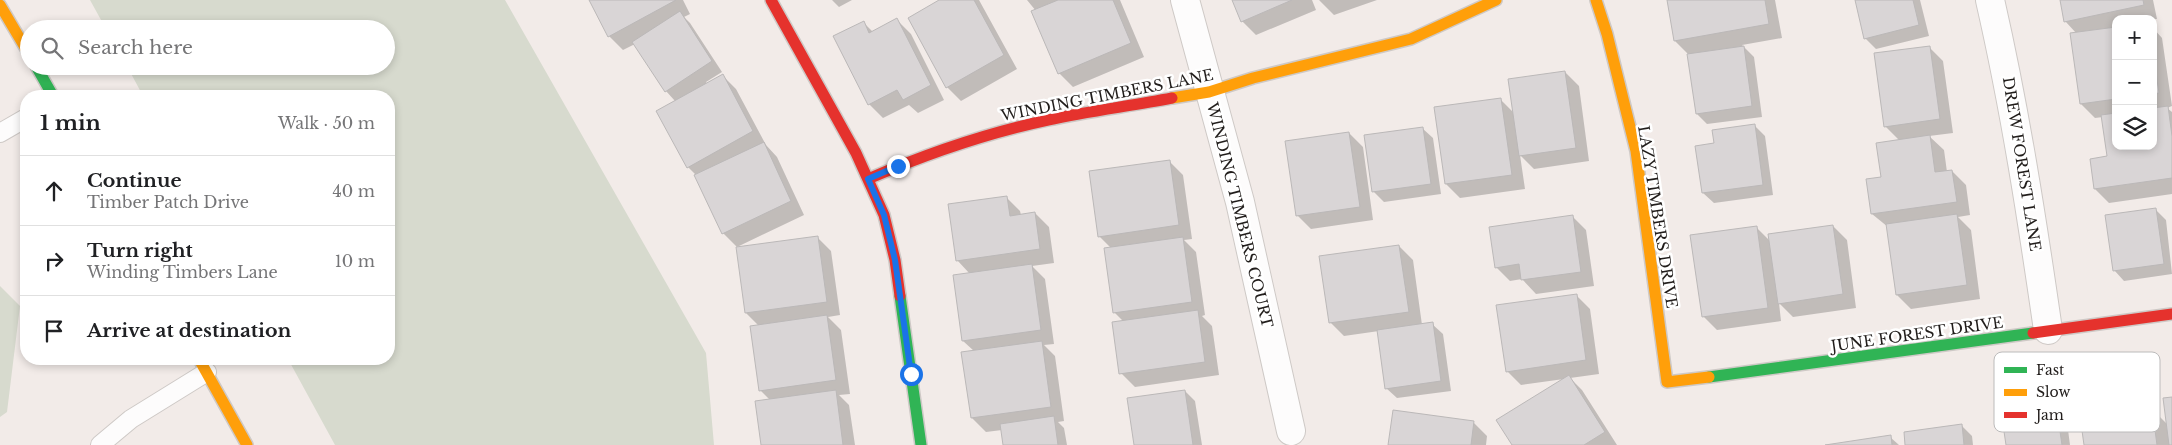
<!DOCTYPE html>
<html lang="en">
<head>
<meta charset="utf-8">
<style>
  :root { --surface:#fff; --page:#f2f2f2; --text:#202124; --muted:#757577; --line:#e0e0e0 }
  body { margin:0; font-family:"Libre Baskerville",serif; background:var(--page); color:var(--text) }
  .controls { position:absolute; right:15px; top:15px; display:grid; overflow:hidden; border-radius:10px; box-shadow:0 2px 8px #0003 }
  .controls button { width:45px; height:45px; display:grid; place-items:center; padding:0; border:0; border-bottom:1px solid var(--line); background:var(--surface); color:var(--text); font:25px sans-serif }
  .stop { position:absolute; width:15px; height:15px; margin:-11px; border:4px solid #1a73e8; border-radius:50%; background:#fff }
  .stop.end { background:#1a73e8; border-color:#fff; box-shadow:0 1px 5px #0008 }
  .list { margin:0; padding:0; list-style:none }
  h2 { display:flex; justify-content:space-between; align-items:center; height:65px; margin:0; padding:0 20px; font-size:21px }
  h2 small { font-size:16px; font-weight:400; color:var(--muted) }
  .list li { display:grid; grid-template-columns:32px 1fr auto; gap:15px; align-items:center; box-sizing:border-box; height:70px; padding:0 20px; border-top:1px solid var(--line) }
  .list b { display:block; font-size:19px; white-space:nowrap }
  .list p { margin:0; font-size:16px; white-space:nowrap; color:var(--muted) }
  .list em { font-size:16px; font-style:normal; color:var(--muted) }
  .icon { flex:none; width:28px; height:28px; fill:none; stroke:currentColor; stroke-width:2; stroke-linecap:round; stroke-linejoin:round }
  .map { position:relative; flex:none; width:2172px; height:445px; overflow:hidden }
  .search { position:absolute; background:var(--surface); box-shadow:0 2px 8px #0003; left:20px; top:20px; width:375px; height:55px; display:flex; align-items:center; gap:12px; box-sizing:border-box; padding:0 18px; border-radius:28px; color:var(--muted); font-size:19px }
  .panel { position:absolute; background:var(--surface); box-shadow:0 2px 8px #0003; left:20px; top:90px; width:375px; height:275px; border-radius:20px }
  .map>svg:first-child { display:block }
</style>
</head>
<body>
<div class="map">
<svg width="2172" height="445" viewBox="0 0 2172 445">
  <rect width="100%" height="100%" fill="#f2ebe8"/>
  <path fill="#d7dace" d="M90,0H505L706,353L714,445H335L288,359H389V96H143L127,66H386V29H106Z
    M0,286L20,306L7,412L0,417Z"/>
  <path fill="#0003" d="M590,0H683L690,14L684,17L690,23L722,72L706,82L707,84L722,75L736,89L766,145L777,157L804,215L737,247L723,233L695,174L688,167L675,101L666,91L635,44L623,50L609,36Z
    M832,0H852L839,7Z
    M942,0H979L1017,69L961,101L947,87Z
    M1027,0H1120L1144,57L1073,87L1059,73L1036,11Z
    M1233,0H1312L1316,10L1256,35L1242,21Z
    M1319,0H1377L1334,15Z
    M1668,0H1775L1782,38L1742,45L1754,57L1762,117L1707,124L1697,114L1688,54L1675,41Z
    M1856,0H1920L1929,36L1876,49L1865,38Z
    M2061,0H2153L2157,19H2116V146H2153V28L2162,38L2172,106L2167,108L2172,112V194L2109,203L2095,189L2109,157L2103,117L2095,118L2081,104L2077,34L2065,21Z
    M897,20L911,34L944,100L918,113L909,105L883,118L869,104L863,22L873,32Z
    M1929,47L1943,61L1953,133L1929,136L1944,150L1947,172L1952,171L1966,185L1970,215L1958,217L1971,230L1980,299L1911,309L1897,295L1888,227L1872,214L1882,178L1900,141L1885,126Z
    M1565,72L1579,86L1589,161L1534,169L1520,155L1525,189L1460,198L1446,184L1500,99L1514,113Z
    M1754,125L1765,136L1773,195L1714,203L1703,193Z
    M1422,128L1433,138L1441,194L1384,202L1373,191Z
    M1349,133L1363,147L1373,220L1311,229L1297,215Z
    M1169,161L1183,175L1192,239L1184,240L1196,252L1205,315L1202,316L1212,326L1219,375L1135,387L1121,373L1124,322L1114,312L1111,248L1099,236Z
    M1006,197L1020,211L1021,215L1035,213L1049,227L1054,263L1032,266L1045,279L1054,344L1044,345L1055,356L1064,421L1058,422L1064,428L1067,445H1004L1002,430L986,432L972,418L974,351L963,341L970,274L957,260Z
    M2155,209L2166,220L2172,274L2124,281L2114,270Z
    M1572,216L1586,230L1594,286L1536,294L1522,279L1510,281L1496,267Z
    M1833,226L1847,240L1856,308L1793,317L1779,303L1781,321L1717,330L1703,316L1756,227L1770,241Z
    M817,237L831,251L840,315L828,317L841,330L850,394L839,395L849,405L855,445H763L770,400L760,390L759,326L746,313Z
    M1399,246L1413,260L1422,325L1432,324L1443,334L1451,391L1397,398L1386,388L1379,331L1344,336L1330,322Z
    M1576,295L1590,309L1599,374L1570,378L1582,390L1617,445H1513L1564,379L1521,385L1507,371Z
    M1185,391L1195,401L1202,445H1135Z
    M2172,398V445H2085L2110,399L2124,413L2152,409L2168,425Z
    M2056,412L2067,422L2070,445H2007Z
    M1473,422L1487,436L1486,445H1390Z
    M1961,425L1972,436L1973,445H1907Z
    M1890,437L1899,445H1831Z"/>
  <path fill="#d9d5d6" stroke="#bbb8b8" d="M589,0H676L608,37Z
    M939,0H974L1004,55L946,88L908,18Z
    M1058,0H1113L1131,43L1058,74L1031,11Z
    M1232,0H1292L1241,22Z
    M1667,0H1765L1769,24L1674,41Z
    M1855,0H1913L1919,25L1864,39Z
    M2060,0H2143L2144,5L2064,22Z
    M680,11L712,61L665,92L632,42Z
    M897,18L931,85L903,100L897,90L868,105L833,36L864,21L869,33Z
    M2116,27V99L2080,104L2070,33Z
    M1744,46L1752,106L1696,114L1687,54Z
    M1930,46L1940,119L1884,127L1874,53Z
    M2153,53L2159,93L2153,94Z
    M1565,71L1576,148L1519,156L1508,79Z
    M723,74L753,131L687,168L656,111Z
    M1501,98L1512,175L1445,184L1434,107Z
    M2168,106L2172,136V178L2094,189L2090,159L2107,156L2101,115L2116,113V146H2153V108Z
    M1755,124L1763,185L1702,193L1695,146L1714,143L1712,130Z
    M1423,127L1431,184L1372,192L1364,135Z
    M1349,132L1360,207L1296,216L1285,141Z
    M1930,135L1935,172L1952,170L1957,202L1871,214L1866,179L1881,177L1876,143Z
    M764,142L791,201L722,234L694,175Z
    M1170,160L1179,225L1098,237L1089,171Z
    M1007,196L1010,216L1035,212L1040,249L956,261L948,204Z
    M2156,208L2164,264L2113,271L2105,215Z
    M1957,214L1967,285L1896,295L1886,224Z
    M1573,215L1581,272L1521,280L1519,264L1495,268L1489,227Z
    M1833,225L1843,294L1778,304L1768,234Z
    M1757,226L1768,308L1702,317L1690,235Z
    M818,236L827,302L745,313L736,247Z
    M1183,237L1192,302L1113,313L1104,248Z
    M1399,245L1409,312L1329,323L1319,256Z
    M1032,264L1041,330L962,341L953,275Z
    M1577,294L1586,360L1506,372L1496,305Z
    M1198,310L1205,362L1119,374L1112,322Z
    M827,315L836,380L759,391L750,326Z
    M1433,322L1441,381L1385,389L1377,330Z
    M1042,341L1051,407L971,418L961,352Z
    M1569,375L1605,432L1584,445H1512L1496,420Z
    M836,390L843,445H761L755,401Z
    M1185,390L1193,445H1134L1127,398Z
    M2111,397L2113,413L2152,408L2157,445H2084L2078,402Z
    M2172,397V445H2169L2163,398Z
    M1393,410L1474,421L1471,445H1388Z
    M2057,411L2062,445H2006L2002,418Z
    M1054,416L1058,445H1003L1000,424Z
    M1962,424L1964,445H1905L1904,432Z
    M1891,435L1892,445H1825Z"/>
  <g fill="none" stroke-linecap="round" stroke-linejoin="round">
    <defs>
      <path id="lane" d="M0,133L26,118
        M100,445L131,419L207,372"/>
      <path id="street" d="M1185,0L1240,202L1291,431
        M1990,0C2015,109 2032,219 2048,330"/>
      <path id="fast" d="M36,66L53,96
        M900,296L921,445
        M1709,377L2033,333"/>
      <path id="slow" d="M1596,0L1607,34L1636,151L1667,382L1709,377
        M0,5L29,54
        M1172,98L1209,92L1253,78L1411,39L1496,0
        M199,359L247,445"/>
      <path id="jam" d="M771,0L856,153L884,215L895,260L900,296
        M868,179C926,154 987,133 1048,120C1089,111 1131,106 1172,98
        M2033,333L2172,314"/>
    </defs>
    <use href="#lane" stroke="#cec9c6" stroke-width="20"/>
    <use href="#street" stroke="#cec9c6" stroke-width="30"/>
    <use href="#fast" stroke="#cec9c6" stroke-width="14"/>
    <use href="#slow" stroke="#cec9c6" stroke-width="14"/>
    <use href="#jam" stroke="#cec9c6" stroke-width="14"/>
    <use href="#lane" stroke="#fdfcfc" stroke-width="18"/>
    <use href="#street" stroke="#fdfcfc" stroke-width="28"/>
    <use href="#fast" stroke="#30b455" stroke-width="11"/>
    <use href="#slow" stroke="#ff9f0a" stroke-width="11"/>
    <use href="#jam" stroke="#e5322d" stroke-width="11"/>
  </g>
  <g fill="none" stroke-linecap="round" stroke-linejoin="round">
    <path stroke="#1a73e8" stroke-width="6" d="M898,166L868,179L884,215L895,260L911,374"/>
  </g>
  <g text-anchor="middle" dominant-baseline="central" stroke-width="5" stroke-linejoin="round" paint-order="stroke">
    <g font-size="15" fill="#211d1b" stroke="#fff">
      <text transform="translate(1107 95) rotate(-11)">WINDING TIMBERS LANE</text>
      <text transform="translate(2022 164) rotate(81)">DREW FOREST LANE</text>
      <text transform="translate(1240 215) rotate(76)">WINDING TIMBERS COURT</text>
      <text transform="translate(1658 217) rotate(81)">LAZY TIMBERS DRIVE</text>
      <text transform="translate(1917 334) rotate(-8)">JUNE FOREST DRIVE</text>
    </g>
  </g>
  <rect x="1994" y="352" width="166" height="80" rx="8" fill="#fff" stroke="#bcbbbb" stroke-width="1"/>
  <rect x="2004" y="367" width="23" height="6" fill="#30b455"/>
  <rect x="2004" y="389" width="23" height="7" fill="#ff9f0a"/>
  <rect x="2004" y="412" width="23" height="6" fill="#e5322d"/>
  <g font-size="14" fill="#211d1b">
    <text x="2036" y="375">Fast</text>
    <text x="2036" y="397">Slow</text>
    <text x="2036" y="420">Jam</text>
  </g>
</svg>
<div class="controls">
<button>+</button>
<button>−</button>
<button><svg class="icon" aria-label="layers" viewBox="0 0 24 24"><path d="M12 4l9 5-9 5-9-5zM3 14l9 5 9-5"/></svg></button>
</div>
<div class="stop" style="left:911px;top:374px"></div>
<div class="stop end" style="left:898px;top:166px"></div>
<div class="search"><svg class="icon" aria-label="search" viewBox="0 0 24 24"><circle cx="10" cy="10" r="6"/><path d="M15 15l6 6"/></svg>Search here</div>
<section class="panel">
<h2>1 min<small>Walk · 50 m</small></h2>
<ul class="list">
<li><svg class="icon" aria-label="ahead" viewBox="0 0 24 24"><path d="M12 20V5M6 11l6-6 6 6"/></svg><div><b>Continue</b><p>Timber Patch Drive</p></div><em>40 m</em></li>
<li><svg class="icon" aria-label="right" viewBox="0 0 24 24"><path d="M7 20v-9h11M14 6l5 5-5 5"/></svg><div><b>Turn right</b><p>Winding Timbers Lane</p></div><em>10 m</em></li>
<li><svg class="icon" aria-label="arrive" viewBox="0 0 24 24"><path d="M6 21V4h12l-3 4 3 4H6"/></svg><div><b>Arrive at destination</b></div></li>
</ul>
</section>
</div>
</body>
</html>
